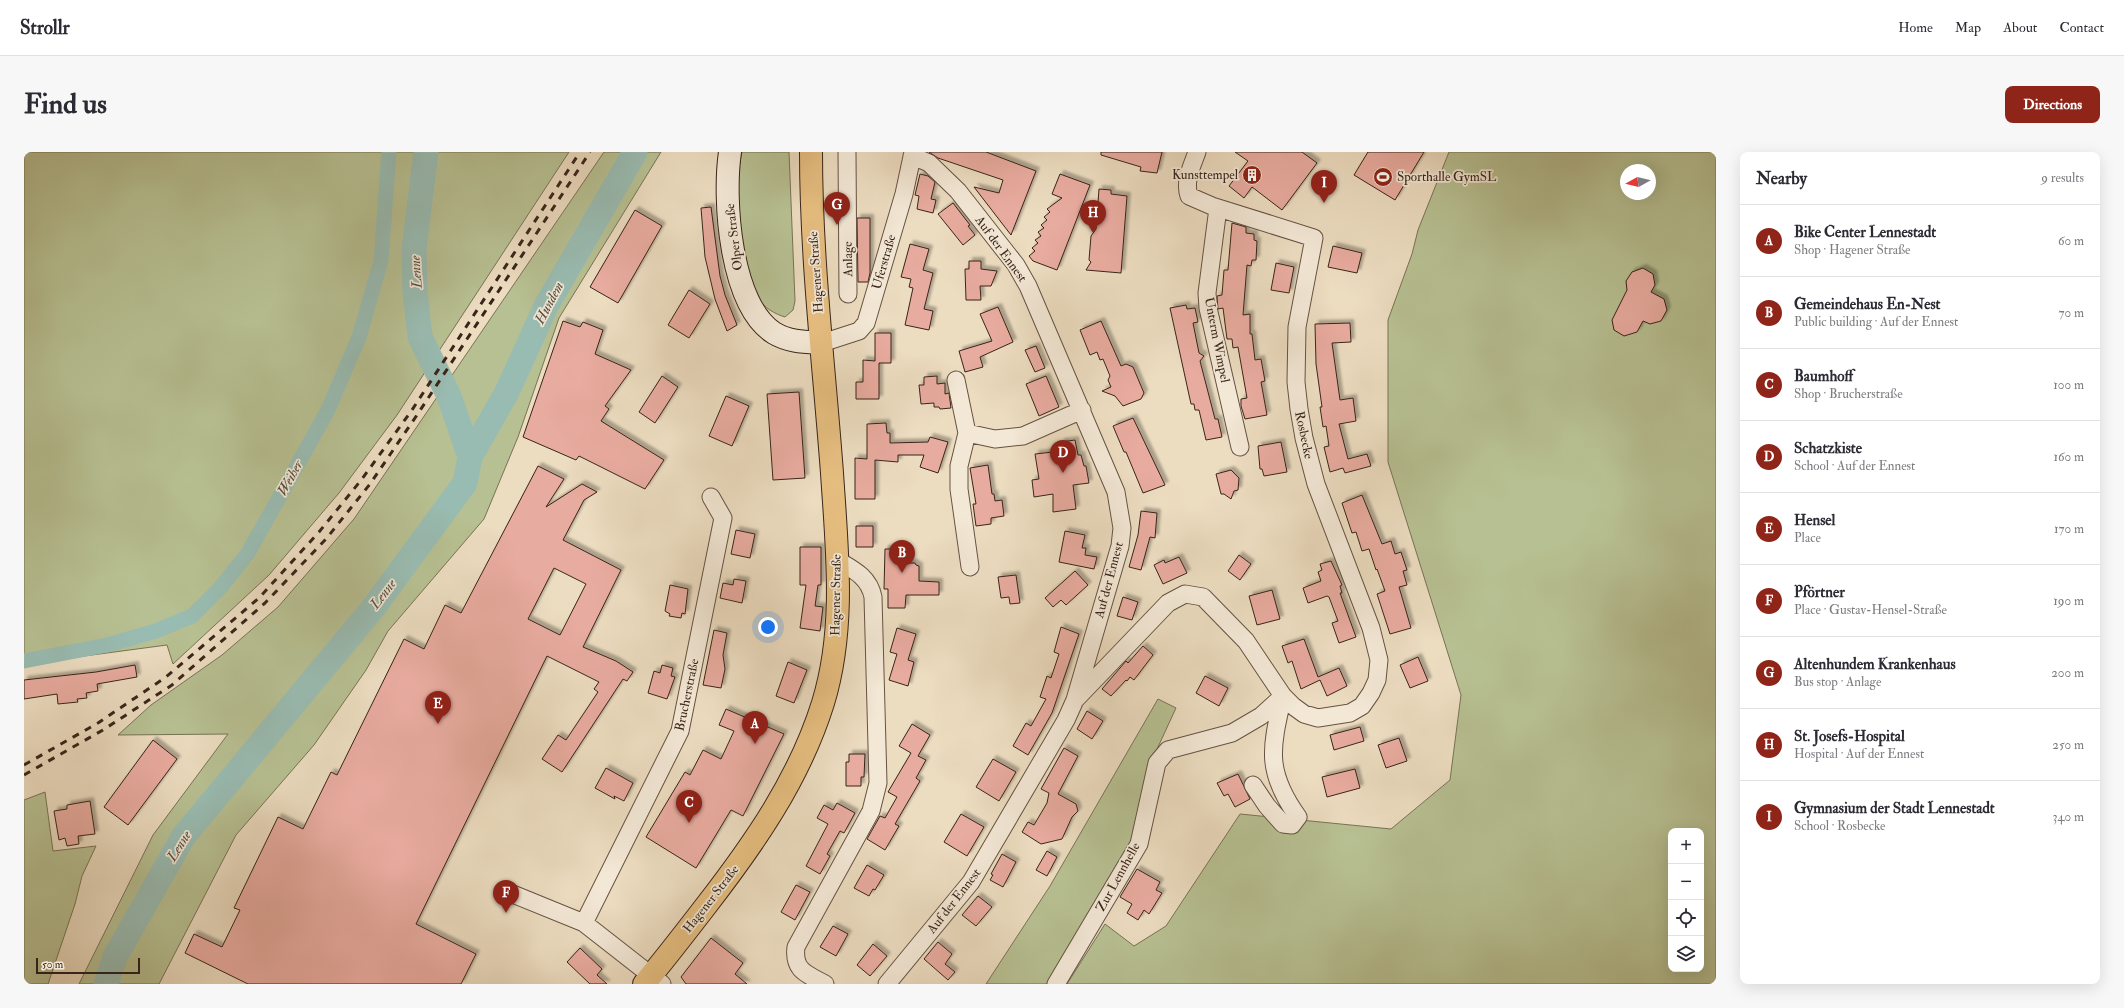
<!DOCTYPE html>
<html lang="en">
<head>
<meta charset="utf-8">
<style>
  :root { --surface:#fff; --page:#f7f7f7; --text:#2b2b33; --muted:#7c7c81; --line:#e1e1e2; --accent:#8f2418 }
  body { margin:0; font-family:"IM FELL Double Pica",serif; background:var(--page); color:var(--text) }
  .controls { position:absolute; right:12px; bottom:12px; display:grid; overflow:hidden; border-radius:8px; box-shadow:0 4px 16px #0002 }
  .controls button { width:36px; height:36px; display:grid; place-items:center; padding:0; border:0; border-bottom:1px solid var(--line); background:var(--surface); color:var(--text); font:20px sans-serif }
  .compass { position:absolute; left:1596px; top:12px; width:36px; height:36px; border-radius:50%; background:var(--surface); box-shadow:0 4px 16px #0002; rotate:262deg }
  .scale { position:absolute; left:12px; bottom:10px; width:104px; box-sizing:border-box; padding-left:4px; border:2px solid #392419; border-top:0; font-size:11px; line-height:14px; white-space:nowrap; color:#392419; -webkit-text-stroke:3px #f3e8d6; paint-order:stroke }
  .you { position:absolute; left:744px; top:475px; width:14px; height:14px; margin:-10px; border:3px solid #fff; border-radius:50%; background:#1a73e8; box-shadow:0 0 0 6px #1a73e833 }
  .badge { display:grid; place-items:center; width:26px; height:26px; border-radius:50%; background:var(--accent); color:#fff; font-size:13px; font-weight:700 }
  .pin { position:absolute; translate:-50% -33px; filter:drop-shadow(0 1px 2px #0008) }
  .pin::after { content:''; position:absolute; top:21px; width:14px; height:12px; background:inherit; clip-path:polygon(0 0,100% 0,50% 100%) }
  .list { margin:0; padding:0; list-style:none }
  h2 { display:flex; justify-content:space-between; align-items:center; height:52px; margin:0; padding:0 16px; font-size:17px }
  h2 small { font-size:13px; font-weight:400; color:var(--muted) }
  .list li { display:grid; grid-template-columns:26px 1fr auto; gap:12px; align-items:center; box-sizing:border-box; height:72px; padding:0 16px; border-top:1px solid var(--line) }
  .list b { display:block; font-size:15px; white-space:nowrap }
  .list p { margin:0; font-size:13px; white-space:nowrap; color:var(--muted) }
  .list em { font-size:13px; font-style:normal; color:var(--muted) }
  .icon { flex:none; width:22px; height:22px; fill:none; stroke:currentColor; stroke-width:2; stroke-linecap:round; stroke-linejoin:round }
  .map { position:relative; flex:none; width:1692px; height:832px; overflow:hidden; border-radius:8px }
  header { display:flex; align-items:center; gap:24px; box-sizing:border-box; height:56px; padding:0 20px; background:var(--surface); border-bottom:1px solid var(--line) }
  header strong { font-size:19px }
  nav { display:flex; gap:22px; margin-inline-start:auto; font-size:14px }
  .intro { display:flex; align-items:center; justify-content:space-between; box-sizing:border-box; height:96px; padding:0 24px }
  h1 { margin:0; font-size:28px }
  .button { padding:10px 18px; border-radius:8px; background:var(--accent); color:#fff; font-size:14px; font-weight:700 }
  main { display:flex; gap:24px; padding:0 24px }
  aside { flex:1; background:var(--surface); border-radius:8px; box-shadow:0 4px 16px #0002 }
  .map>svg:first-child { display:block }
</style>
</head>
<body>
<header>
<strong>Strollr</strong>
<nav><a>Home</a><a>Map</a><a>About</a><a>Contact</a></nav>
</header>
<div class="intro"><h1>Find us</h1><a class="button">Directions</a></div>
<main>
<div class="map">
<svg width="1692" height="832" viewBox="0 0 1692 832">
  <defs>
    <filter id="shadow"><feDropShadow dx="3.5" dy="-3.5" stdDeviation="1" flood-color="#0004"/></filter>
  </defs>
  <rect width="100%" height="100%" fill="#ecdcc0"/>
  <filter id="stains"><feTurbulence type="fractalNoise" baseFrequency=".005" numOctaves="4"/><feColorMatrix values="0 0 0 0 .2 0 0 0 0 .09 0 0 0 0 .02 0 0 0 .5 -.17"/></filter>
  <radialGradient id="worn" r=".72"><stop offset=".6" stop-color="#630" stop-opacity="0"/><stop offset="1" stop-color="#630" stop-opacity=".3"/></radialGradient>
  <path fill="#b7c092" stroke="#787256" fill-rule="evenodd" d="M0,0H545L373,263L315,341L245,423L149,512L143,493L0,512Z
    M580,0H637L535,166L494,285L460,367L364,479L342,518L290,593L212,683L135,832H55L129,683L204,582L94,583L127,553L198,503L254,455L330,367Z
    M718,0H765L771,149L769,158L761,165C751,162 740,156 734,146C719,117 713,60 714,28C714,19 716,9 718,0Z
    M1425,0H1692V832H1043L1081,772L1110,794L1142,774L1216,662L1367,677L1426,628L1437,543L1364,310V168L1388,102L1394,78ZM1602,18H1626V42H1602ZM1647,679H1677V817H1647Z
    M1134,547L1152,556L1128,608L1110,691L1023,832H962L1026,734Z
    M21,640L29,699L72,694L58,724L51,752L24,832H0V648Z"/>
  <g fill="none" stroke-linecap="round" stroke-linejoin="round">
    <path stroke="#99bcb2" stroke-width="15" d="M0,509L83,493L132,479L168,464L197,435L224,401L304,258L335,185L357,109L365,0"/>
    <path stroke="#99bcb2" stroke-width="25" d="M446,305L483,240L522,154L611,0
      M82,832L91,805L159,685L349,456L441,331L446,305L425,244L396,185L391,139L390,97L402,0"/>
  </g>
  <path fill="#e8ab9f" stroke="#392419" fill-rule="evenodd" filter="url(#shadow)" d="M905,0H962L1012,19L987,83L950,35L975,41L979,28L914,6Z
    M1077,0H1138L1133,21L1116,19L1117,15L1077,3Z
    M1211,0H1278L1293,11L1258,58L1228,35L1220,46L1205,34L1224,9Z
    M1344,0H1400L1371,48L1330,23Z
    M896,22L904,24L911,30L907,47L912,48L909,61L893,57L895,44L891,43Z
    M1036,22L1066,33L1033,118L1009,109L1005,104L1011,99L1008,96L1014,91L1011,88L1017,84L1014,80L1020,76L1017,73L1023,68L1020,65L1026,60L1023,57L1038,46L1028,42Z
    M1075,37L1087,38V42L1103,44L1097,121L1062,118L1067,110L1065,108L1067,84L1072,77Z
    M929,51L946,73L944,74L951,83L939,93L914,62Z
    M687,55L696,124L701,143L713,173L703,179L691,147L681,105L677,56Z
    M611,58L638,74L594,151L566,135Z
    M833,66H846V121L844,130H834Z
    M1208,71L1222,75V81L1230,82V88L1233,89L1232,108H1228L1227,114L1223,113L1219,163L1226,162V182H1228L1231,208L1237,207L1241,229L1237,230L1243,263L1221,267L1217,254V247L1223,246L1214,195L1209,196L1208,187H1203L1199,156L1194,157L1193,144L1198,143L1200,118H1204Z
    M886,92L905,97L899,118L909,121L900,157L909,159L905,178L881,173L889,136L885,135L887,127L877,125Z
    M1309,94L1338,101L1333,121L1304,115Z
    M945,109H957V117L973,119L967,134H956L957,148H942L941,117H945Z
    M1252,111L1270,115L1265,141L1247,138Z
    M1619,116L1629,122L1631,133L1627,140L1640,147L1643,158L1637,169L1626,172L1619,169L1613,180L1600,184L1590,178L1588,168L1603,138L1602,129L1608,120Z
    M665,138L686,152L665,186L644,173Z
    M1162,153L1163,157L1171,156L1174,170L1169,171L1175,201L1180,204L1176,209L1191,267H1194L1198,285L1182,288L1175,258H1171L1170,252H1167L1146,156Z
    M974,155L989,190L956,205L959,215L941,220L935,199L968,189L956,162Z
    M539,169L556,175L559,170L579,178L571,202L607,218L581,254L585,257L577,269L640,308L621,337L555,304L552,308L499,285Z
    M1077,169L1097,214L1102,212L1109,215L1120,241L1117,247L1099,254L1091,244L1078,239L1087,235L1084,228L1086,224L1079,207L1076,208L1073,200L1066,203L1056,178Z
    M1326,171L1327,190L1308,191L1316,248L1329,246L1332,269L1315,272L1324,307L1343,302L1347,314L1321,321L1319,316L1306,320L1300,295L1305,294L1302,274L1299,275L1296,255H1298L1292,212L1291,172Z
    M851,181H867V211H855V247H832V230H839V208L851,209Z
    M1012,194L1021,216L1011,220L1001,198Z
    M638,224L654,235L631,271L615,260Z
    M913,224V232L921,231V242L925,241L927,256L916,257L915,255H910V251L897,252L895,233H900V225Z
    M1022,224L1035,255L1015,264L1002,232Z
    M775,240L781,326L749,328L743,242Z
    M702,244L725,254L708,294L685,284Z
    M1109,266L1141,333L1119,341L1102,300H1100L1089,274Z
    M862,271L863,281H866V291L904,290L906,285L924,290L914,321L896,315L900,303H874V310L851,308V347H831V306L843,307V272Z
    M1051,288L1054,303H1057L1060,314H1062L1065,331L1049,333L1052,357L1029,360V342L1010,345L1008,328L1015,327L1011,302L1038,299L1037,290Z
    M1257,290L1263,320L1240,324L1238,317H1236L1234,294Z
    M964,313L968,342H970L971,349L978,348L980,364L967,366V372L952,374L949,352H952L946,316Z
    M514,314L540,327L522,355L558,332L573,340L560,348L539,388L597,418L559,495L592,509L609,520L603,529L599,527L538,620L518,607L534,583L542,588L574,540L570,537L575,530L523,504L392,772L452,802L437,832H224L161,801L170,782L198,795L216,758L210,756L254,665L279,677L307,620L313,623L380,487L400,497L421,453L437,461ZM530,416L562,432L536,483L504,467Z
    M1207,318L1215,326L1214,338L1210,339L1207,347L1200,342H1197L1192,322Z
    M1338,343L1358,392L1367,389L1371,402L1377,400L1383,418L1379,419L1383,433L1375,435L1387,476L1366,482L1353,442L1361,439L1353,417L1352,418L1345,397L1338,399L1332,380L1328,381L1318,351Z
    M1117,359L1133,361L1131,386L1126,385L1117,418L1105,415L1114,383Z
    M832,374H849V395H832Z
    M712,378L731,382L726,406L707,402Z
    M1041,379L1061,383L1058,396H1062L1061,403L1073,405L1070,417L1035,410Z
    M776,395H797V433H794L791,454L799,455L796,479L776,476L782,433H776Z
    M861,397H882V411H891L892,413L895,414V429L915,430V443H882L881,456H864V437H860Z
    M1215,403L1227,412L1216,428L1204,419Z
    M1155,405L1163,421L1139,432L1130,413L1140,408L1141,411Z
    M1307,409L1318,433L1316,434L1318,441H1316L1332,485L1315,491L1308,471L1314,469L1305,445L1303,444L1284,451L1279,436L1297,429L1294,420L1298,418L1296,412Z
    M1051,419L1064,433L1042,453L1037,448L1029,455L1021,446Z
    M992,423L996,451L986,452L985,445L977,446L974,425Z
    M710,427L722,429L718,451L696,446L699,431L709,433Z
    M646,433L664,437L661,462L658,461L657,466L645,464L646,462L641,459Z
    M1248,438L1256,467L1233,473L1225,444Z
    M1099,445L1114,450L1108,468L1093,464Z
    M1037,475L1055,482L1028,561L1004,603L989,594L1002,571L1007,574L1022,547L1016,545L1023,524L1027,526L1035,502L1030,500Z
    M873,476L892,482L884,508L890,510L884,534L865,528L873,502L866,500Z
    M690,478L703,481L699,503L701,517L697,536L679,533Z
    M1280,487L1294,525L1315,516L1323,534L1303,544L1296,528L1277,537L1268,509L1264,511L1258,494Z
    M1119,494L1129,503L1110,528L1106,525L1103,529L1102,528L1087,544L1078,537L1102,509L1104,511Z
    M1394,505L1404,529L1386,536L1376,513Z
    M764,510L783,518L770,551L752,544Z
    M111,513L113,525L73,532L74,539L62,541L63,546L53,547L54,550L34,552L33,542L0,547V528L72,520Z
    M638,513L649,516L647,524L651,525L643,547L624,541L630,519L636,521Z
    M1181,524L1204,536L1195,554L1172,541Z
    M702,557L760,582L719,664L707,658L672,716L622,685L661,620L666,623L679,598L697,607L710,579L695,573Z
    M1063,559L1079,569L1068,587L1053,577Z
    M888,572L906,583L894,604L902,608L892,626L896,629L871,672L875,674L861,698L843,687L856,664L861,666L873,645L864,640L887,601L875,594Z
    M1336,575L1340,589L1310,598L1306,583Z
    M1375,586L1383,609L1362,616L1354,593Z
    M129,588L153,607L104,673L80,655Z
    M1040,596L1054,604L1034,642L1052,652L1054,659L1048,665L1038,687L1017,692L998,680L1004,670L1010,673L1023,651L1025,641L1017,637Z
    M825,602H841L840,625H837V634H822V610H825Z
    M969,607L992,620L975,649L952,635Z
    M582,616L609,631L600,649L590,644L591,647L571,636Z
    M1331,617L1336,636L1303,645L1298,625Z
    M1214,622L1226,647L1211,655L1204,642L1200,644L1193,631Z
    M66,649L71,682L54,684L55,692L43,694L41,686L35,688L30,659L43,657V653Z
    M813,651L831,661L820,681L816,679L803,702L806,704L796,722L782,714L804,672L793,666L800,653L809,658Z
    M937,662L960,675L943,704L920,690Z
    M1023,699L1033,705L1023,724L1012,718Z
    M978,702L992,710L979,735L966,728L969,723L967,722Z
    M843,713L860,723L851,738L849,737L845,744L830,736Z
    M1113,717L1136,730L1132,738L1138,741L1125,762L1120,758L1114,768L1103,761L1108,752L1096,745Z
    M772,733L786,740L771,768L757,760Z
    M954,744L968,755L952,774L938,763Z
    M809,774L824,782L812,804L796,795Z
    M687,786L719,811L711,822L723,832H662L657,825Z
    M914,790L928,802L921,812L931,820L924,828L900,807Z
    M849,792L863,804L846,824L833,813Z
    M556,796L578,817L573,823L583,832H566L543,810Z"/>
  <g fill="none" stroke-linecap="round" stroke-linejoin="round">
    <defs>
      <path id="minor" d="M823,0L824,142
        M1194,56L1183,141L1184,156L1216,295
        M798,191L835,179L842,171L880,42L889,0
        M932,228L943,281L935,314V337L946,415
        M943,281L971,287L999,284L1058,258
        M1051,548L1144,451L1161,442L1179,445L1222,489L1259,544L1269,554L1280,562L1294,566L1326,561L1338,554L1347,541L1353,528L1355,508L1347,476L1292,332L1280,286L1275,257L1272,230L1273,175L1290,86L1188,54L1165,44C1160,29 1168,14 1173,0
        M1229,633L1243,654L1259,672L1268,673L1274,665C1241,619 1247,596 1259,544
        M484,740L560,771L638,832
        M560,771L656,579L699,366L687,345
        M801,832C783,822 769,819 772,795L847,659L854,631L849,445C845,425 830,418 813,408
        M863,832L947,730L1042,568L1051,548L1096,394L1098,376L1092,340L1004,134L992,113L934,39L905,11L888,4
        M1032,832L1115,692L1133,611L1144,598L1208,581L1237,564L1259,544"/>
      <path id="secondary" d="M706,0C699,47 706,153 750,181C765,190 781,190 798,191"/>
      <path id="primary" d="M620,832C641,807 661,781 681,755C729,693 775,628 799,551C822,476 813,398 808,321C800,214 787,107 787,0"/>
    </defs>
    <use href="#minor" stroke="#665243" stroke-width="19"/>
    <use href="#secondary" stroke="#392419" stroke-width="24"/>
    <use href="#primary" stroke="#392419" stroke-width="24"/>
    <use href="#minor" stroke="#f3e8d6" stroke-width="17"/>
    <use href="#secondary" stroke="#f3e8d6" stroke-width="22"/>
    <use href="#primary" stroke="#e6be80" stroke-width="22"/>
    <path stroke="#392419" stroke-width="3" stroke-dasharray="7 7" stroke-linecap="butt" d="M0,613L74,571L142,525L235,446L295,380L338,327L388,258L556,0
      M0,623L79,578L148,533L241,451L302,387L346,332L393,263L566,0"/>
  </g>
  <defs>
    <symbol id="building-disc" viewBox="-11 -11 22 22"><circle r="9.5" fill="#8f2418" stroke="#f3e8d6"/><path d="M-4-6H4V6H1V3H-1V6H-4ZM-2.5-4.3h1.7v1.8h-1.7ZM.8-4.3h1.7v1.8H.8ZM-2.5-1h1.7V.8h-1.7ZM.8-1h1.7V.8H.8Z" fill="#fff"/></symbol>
    <symbol id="stadium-disc" viewBox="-11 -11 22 22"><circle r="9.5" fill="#8f2418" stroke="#f3e8d6"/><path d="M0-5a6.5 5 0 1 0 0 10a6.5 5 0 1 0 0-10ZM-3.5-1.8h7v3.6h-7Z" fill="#fff"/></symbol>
  </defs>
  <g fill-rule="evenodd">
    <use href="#building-disc" x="1217" y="12" width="22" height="22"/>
    <use href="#stadium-disc" x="1348" y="14" width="22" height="22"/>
  </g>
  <g text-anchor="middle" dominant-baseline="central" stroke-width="3.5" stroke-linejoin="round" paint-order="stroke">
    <g font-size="13" fill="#392419" stroke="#f3e8d6" text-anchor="end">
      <text x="1214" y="23">Kunsttempel</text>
      <text x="1373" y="25" text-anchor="start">Sporthalle GymSL</text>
    </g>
    <g font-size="13" fill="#392419" stroke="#f3e8d6">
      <text transform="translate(710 85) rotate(-97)">Olper Straße</text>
      <text transform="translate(977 97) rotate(54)">Auf der Ennest</text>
      <text transform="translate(824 107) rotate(-91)">Anlage</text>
      <text transform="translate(860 110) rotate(-74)">Uferstraße</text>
      <text transform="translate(792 120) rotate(-94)">Hagener Straße</text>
      <text transform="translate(1193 188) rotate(79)">Unterm Wimpel</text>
      <text transform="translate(1280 283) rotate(78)">Rosbecke</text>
      <text transform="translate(1085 428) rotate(-75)">Auf der Ennest</text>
      <text transform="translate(812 443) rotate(-89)">Hagener Straße</text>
      <text transform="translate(663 543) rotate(-78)">Brucherstraße</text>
      <text transform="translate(1094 725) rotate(-61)">Zur Lennhelle</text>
      <text transform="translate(687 747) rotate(-52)">Hagener Straße</text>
      <text transform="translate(930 749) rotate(-52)">Auf der Ennest</text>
    </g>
    <g font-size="14" font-style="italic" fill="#514a3f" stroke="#f3e8d6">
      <text transform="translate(392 120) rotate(-94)">Lenne</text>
      <text transform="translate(525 151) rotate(-62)">Hundem</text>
      <text transform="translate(266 326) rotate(-61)">Weiher</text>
      <text transform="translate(359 442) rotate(-53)">Lenne</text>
      <text transform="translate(155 694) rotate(-58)">Lenne</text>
    </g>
  </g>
  <rect width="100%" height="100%" filter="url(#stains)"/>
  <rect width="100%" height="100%" fill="url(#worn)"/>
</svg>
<div class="controls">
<button>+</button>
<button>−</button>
<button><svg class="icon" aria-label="locate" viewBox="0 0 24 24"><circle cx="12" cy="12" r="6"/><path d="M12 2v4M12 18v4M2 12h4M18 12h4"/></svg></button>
<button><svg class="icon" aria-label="layers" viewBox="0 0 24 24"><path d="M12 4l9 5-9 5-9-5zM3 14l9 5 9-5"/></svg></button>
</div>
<svg class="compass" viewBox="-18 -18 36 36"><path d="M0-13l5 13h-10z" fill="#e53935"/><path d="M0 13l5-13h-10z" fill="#7c7c81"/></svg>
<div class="scale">50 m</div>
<div class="you"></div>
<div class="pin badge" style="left:731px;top:592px">A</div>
<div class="pin badge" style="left:878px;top:421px">B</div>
<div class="pin badge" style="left:665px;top:671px">C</div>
<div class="pin badge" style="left:1039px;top:321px">D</div>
<div class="pin badge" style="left:414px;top:572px">E</div>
<div class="pin badge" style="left:482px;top:761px">F</div>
<div class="pin badge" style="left:813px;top:73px">G</div>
<div class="pin badge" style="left:1069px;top:81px">H</div>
<div class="pin badge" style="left:1300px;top:51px">I</div>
</div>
<aside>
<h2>Nearby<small>9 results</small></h2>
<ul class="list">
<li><span class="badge">A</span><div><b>Bike Center Lennestadt</b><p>Shop · Hagener Straße</p></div><em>60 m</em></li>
<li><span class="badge">B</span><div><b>Gemeindehaus En-Nest</b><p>Public building · Auf der Ennest</p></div><em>70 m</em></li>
<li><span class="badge">C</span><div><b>Baumhoff</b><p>Shop · Brucherstraße</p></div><em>100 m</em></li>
<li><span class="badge">D</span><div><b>Schatzkiste</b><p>School · Auf der Ennest</p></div><em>160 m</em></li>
<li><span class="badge">E</span><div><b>Hensel</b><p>Place</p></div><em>170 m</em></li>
<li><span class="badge">F</span><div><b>Pförtner</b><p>Place · Gustav-Hensel-Straße</p></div><em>190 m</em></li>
<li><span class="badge">G</span><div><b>Altenhundem Krankenhaus</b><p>Bus stop · Anlage</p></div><em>200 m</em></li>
<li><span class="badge">H</span><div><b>St. Josefs-Hospital</b><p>Hospital · Auf der Ennest</p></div><em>250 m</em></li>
<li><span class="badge">I</span><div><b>Gymnasium der Stadt Lennestadt</b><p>School · Rosbecke</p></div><em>340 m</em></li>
</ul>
</aside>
</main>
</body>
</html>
